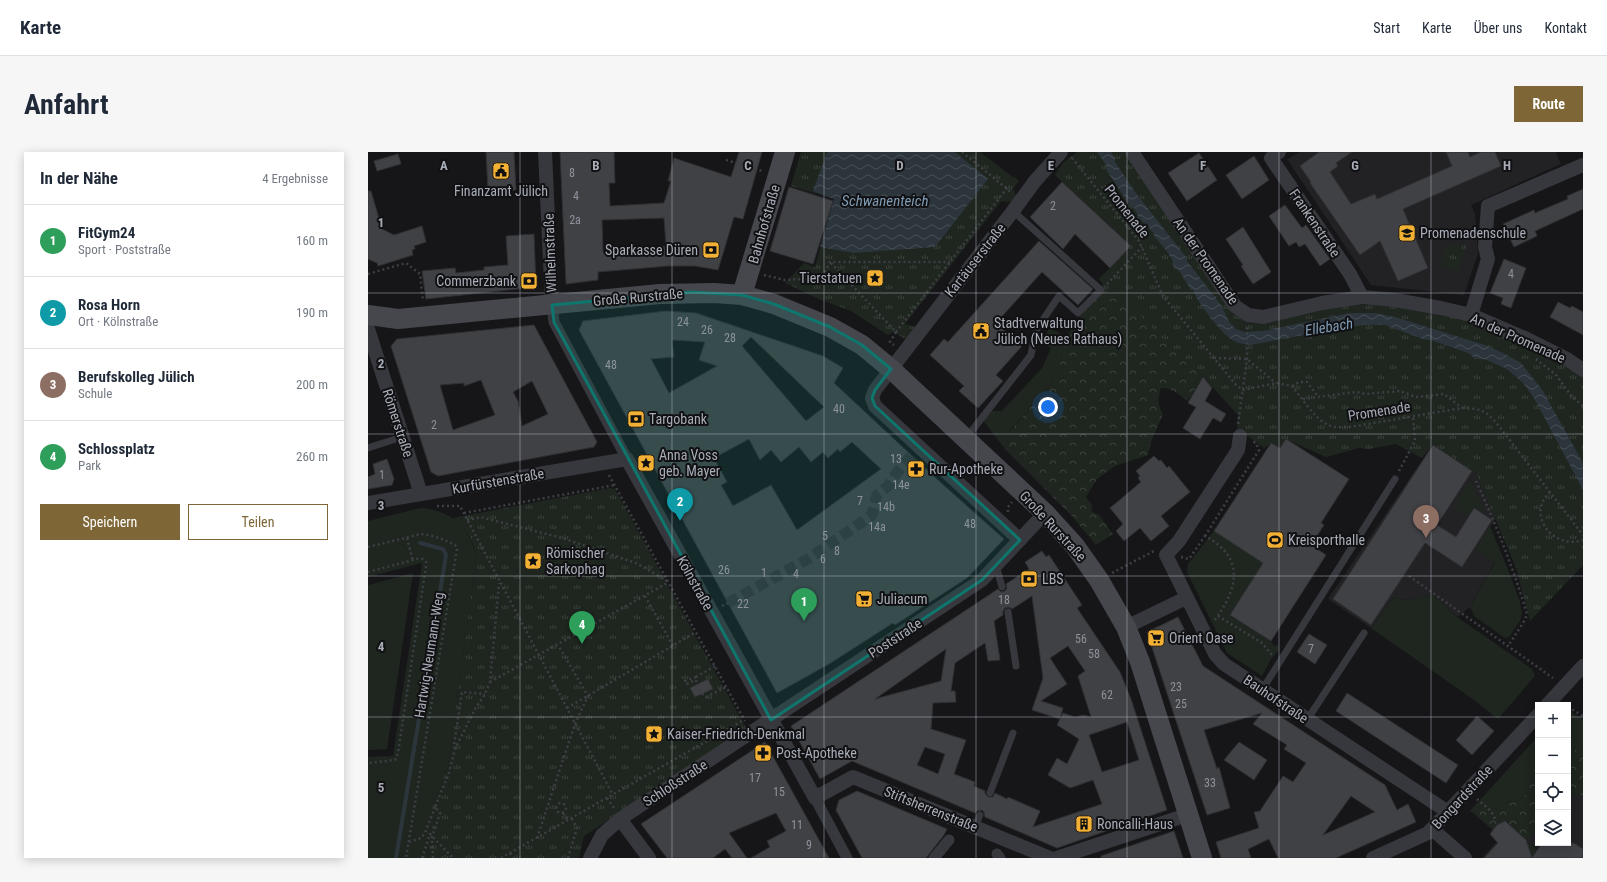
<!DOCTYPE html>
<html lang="de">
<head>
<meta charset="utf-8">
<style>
  :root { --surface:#fff; --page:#f6f6f7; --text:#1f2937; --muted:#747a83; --line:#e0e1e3; --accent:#7e6636 }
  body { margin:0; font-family:"Roboto Condensed",sans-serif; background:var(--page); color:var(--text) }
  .controls { position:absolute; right:12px; bottom:12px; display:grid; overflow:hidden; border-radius:0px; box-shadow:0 2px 10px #0003 }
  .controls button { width:36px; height:36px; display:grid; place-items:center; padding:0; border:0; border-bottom:1px solid var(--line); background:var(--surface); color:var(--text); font:20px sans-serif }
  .you { position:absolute; left:680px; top:255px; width:14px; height:14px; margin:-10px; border:3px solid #fff; border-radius:50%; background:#1a73e8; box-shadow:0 0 0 6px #1a73e833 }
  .badge { display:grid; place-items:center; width:26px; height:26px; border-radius:50%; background:var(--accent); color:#fff; font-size:13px; font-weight:700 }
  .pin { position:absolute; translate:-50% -33px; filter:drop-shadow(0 1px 2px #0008) }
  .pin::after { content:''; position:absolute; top:21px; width:14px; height:12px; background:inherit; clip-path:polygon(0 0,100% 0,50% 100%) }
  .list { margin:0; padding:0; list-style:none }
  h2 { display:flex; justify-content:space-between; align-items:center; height:52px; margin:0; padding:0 16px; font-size:17px }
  h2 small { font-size:13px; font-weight:400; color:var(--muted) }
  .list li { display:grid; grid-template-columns:26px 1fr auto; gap:12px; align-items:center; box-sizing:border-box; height:72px; padding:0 16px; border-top:1px solid var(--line) }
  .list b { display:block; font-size:15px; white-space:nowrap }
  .list p { margin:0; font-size:13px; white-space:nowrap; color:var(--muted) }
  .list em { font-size:13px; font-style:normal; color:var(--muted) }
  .actions { display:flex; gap:8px; padding:12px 16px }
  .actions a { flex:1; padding:9px 0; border:1px solid var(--accent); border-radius:0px; text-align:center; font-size:14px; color:var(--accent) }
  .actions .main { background:var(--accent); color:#fff }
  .icon { flex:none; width:22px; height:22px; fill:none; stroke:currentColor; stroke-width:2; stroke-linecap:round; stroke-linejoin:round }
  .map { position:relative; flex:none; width:1215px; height:706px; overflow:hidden; border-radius:0px }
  header { display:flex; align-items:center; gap:24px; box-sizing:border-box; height:56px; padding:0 20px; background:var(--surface); border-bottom:1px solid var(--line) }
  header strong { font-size:19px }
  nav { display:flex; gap:22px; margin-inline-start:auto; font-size:14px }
  .intro { display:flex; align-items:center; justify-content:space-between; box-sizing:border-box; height:96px; padding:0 24px }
  h1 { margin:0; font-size:28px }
  .button { padding:10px 18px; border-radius:0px; background:var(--accent); color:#fff; font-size:14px; font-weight:700 }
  main { display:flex; gap:24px; padding:0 24px }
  aside { flex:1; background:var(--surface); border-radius:0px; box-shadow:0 2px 10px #0003 }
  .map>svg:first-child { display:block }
</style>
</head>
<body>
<header>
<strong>Karte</strong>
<nav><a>Start</a><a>Karte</a><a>Über uns</a><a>Kontakt</a></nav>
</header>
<div class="intro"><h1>Anfahrt</h1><a class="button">Route</a></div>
<main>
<aside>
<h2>In der Nähe<small>4 Ergebnisse</small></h2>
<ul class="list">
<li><span class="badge" style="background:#2e9e5b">1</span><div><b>FitGym24</b><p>Sport · Poststraße</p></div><em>160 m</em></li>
<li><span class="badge" style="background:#0f9aa8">2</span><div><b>Rosa Horn</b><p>Ort · Kölnstraße</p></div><em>190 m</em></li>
<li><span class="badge" style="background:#8d6e63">3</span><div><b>Berufskolleg Jülich</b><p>Schule</p></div><em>200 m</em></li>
<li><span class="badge" style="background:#2e9e5b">4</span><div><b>Schlossplatz</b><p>Park</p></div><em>260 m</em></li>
</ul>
<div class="actions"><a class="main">Speichern</a><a>Teilen</a></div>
</aside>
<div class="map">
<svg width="1215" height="706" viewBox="0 0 1215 706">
  <defs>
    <pattern id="forest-crowns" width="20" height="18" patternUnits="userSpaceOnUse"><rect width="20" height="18" fill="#1e261f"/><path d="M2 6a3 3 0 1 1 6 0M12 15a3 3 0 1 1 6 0" fill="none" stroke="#3c433d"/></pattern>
    <pattern id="park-tufts" width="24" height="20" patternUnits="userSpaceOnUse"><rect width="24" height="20" fill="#1e261f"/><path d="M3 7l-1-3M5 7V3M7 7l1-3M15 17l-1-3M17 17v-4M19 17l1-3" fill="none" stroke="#3c433d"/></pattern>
    <pattern id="water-waves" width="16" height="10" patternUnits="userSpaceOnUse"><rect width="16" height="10" fill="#2c353c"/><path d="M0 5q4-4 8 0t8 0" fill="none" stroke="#485056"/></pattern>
  </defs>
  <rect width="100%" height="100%" fill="#161618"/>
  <path fill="#222225" d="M932,0H1188L1193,12L1103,53L1107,62L1110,101L1096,143L1003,133L919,7Z
    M1065,292L1108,321L1128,366L1108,397L1127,409L1102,455L1089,465L1065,443L1038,448L1025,446L1003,476L960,447Z
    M1215,643V706L1170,697L1160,691L1159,688L1170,677V691H1200V645Z"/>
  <path fill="#1e261f" d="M681,176L690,180L699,186L695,192L693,209L683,232L641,279L644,283L636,296L614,267L621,259H634L674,216L683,196L674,191Z
    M1103,328L1117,361L1106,354L1100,364L1085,355Z
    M56,356C86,360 104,378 108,407L80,614L63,659L69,661L53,706H0V605L25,604L54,411L0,425V369L48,357Z
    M1122,374L1141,420L1152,450L1154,461L1152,469L1141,485L1137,486L1107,465L1102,455L1127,410L1108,397Z
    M846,379L879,387L873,397L882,402L901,401L862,463L903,489L906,494L910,493L911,498L903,507L894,524L859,501L819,420L820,412Z
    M45,421L19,597L0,598V433Z
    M1065,443L1089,465L1164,517L1167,524L1130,567L1106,548L1003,476L1025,446L1038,448Z
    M1201,559L1215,567V600L1209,598L1200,599V560Z
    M1170,584V622C1159,625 1164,638 1156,645C1152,648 1145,649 1141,650C1130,655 1127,660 1114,654L1103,660L1102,659Z"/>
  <path fill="url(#forest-crowns)" d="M747,117L870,263L835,224L820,249C812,243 804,235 793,236C790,246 789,253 795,262L783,290L780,303L747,314L729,327L718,345L724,353L723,359L731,363L745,382L728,393L703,363L636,296L644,283L641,280L683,232L693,209L695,192L705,174L733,138L735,132L731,127Z
    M1209,598L1215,600V643L1200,645V599Z
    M1170,622V677L1159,688L1160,691L1182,706H1114L1133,685L1103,659L1114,654C1127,660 1130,655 1141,650C1145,649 1152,648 1156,645C1164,638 1159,625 1170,622Z"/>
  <path fill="url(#park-tufts)" d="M433,0H612L646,26L647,25L651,29L645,37L649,46L645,50L633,49L537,172L547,175L539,188L525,180L520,183L483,159L453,148L417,131L436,111L447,115L466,47L423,34Z
    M709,0H756L863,157C868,163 874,169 883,171C900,174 935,161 954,157C963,155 974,154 984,153C1064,149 1150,181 1215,225V413L1162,469L1148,416L1108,321L1065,292L1054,306L1028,292L1001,297L991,296L958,305L918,287L912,296L903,291L896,296L869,276L870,263L835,224L815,208L755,145L733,138L735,132L731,127L763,94L733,65L726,72L721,68L727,60L687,23L696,10Z
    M1099,92L1090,119L1072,112L1078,93Z
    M242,336L247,337L378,576L216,684L211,706H53L69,661L63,659L80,613L108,407C106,388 100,379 85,366Z"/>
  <path fill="url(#water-waves)" d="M459,0H587L620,27L567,95L486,101L452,95L466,47L445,39Z
    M729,0H743L747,6V10L767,40L818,105L819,109L853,153L862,171L868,177L876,180L895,179L982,161H1008L1027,165L1120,194L1135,201L1153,211L1175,239L1215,311V338L1166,246L1155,231L1139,217L1119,208L1105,205L1100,201L1066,189L1055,187L1017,173H995L962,178L882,193C873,192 865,190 859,184C850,176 829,150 825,138H823L812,120L804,112L805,109L798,98L786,84L785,80L771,66L766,56L762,54L755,43L739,19L738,13Z"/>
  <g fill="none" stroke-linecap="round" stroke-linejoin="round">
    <path stroke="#2c353c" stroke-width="4" d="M28,706L78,403L75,397L52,391"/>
  </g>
  <path fill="#404145" stroke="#303034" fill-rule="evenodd" d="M118,0H146L148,38L120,39Z
    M192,0H246L247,31H241L242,54L296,51L303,29H300L306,6L363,25L371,0H394L375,67L366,65L350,118L327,114H300L230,120V128L198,132ZM296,66L298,94L235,100L234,68Z
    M951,0H984L968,11L970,14L962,20L983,52L1007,42L1009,47L1084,14L1078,0H1100L1102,5L1113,0H1127L1133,14L1035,57L1060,116L1030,129L1012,89L992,103L942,31L943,30L932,14Z
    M831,1L849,28L819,49L800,21Z
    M30,2L33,12L9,19L6,9Z
    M886,4L901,28L874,47L858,23Z
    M694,30L763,94L742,116L707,82L695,97L662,65Z
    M421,35L465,49L445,112L402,99Z
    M1215,37V57L1167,79L1169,84L1146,95L1135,72L1166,58L1167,61L1174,58L1200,47L1199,44Z
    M0,39H3L14,77L26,83L54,74L58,90L46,94L47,97L44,98L45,103L10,114L9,111L0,107Z
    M917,53L934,76L938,73L962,107L952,114L937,92L931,95L928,90L921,94L901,64Z
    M875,75L903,120L885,132L873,114L875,113L858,87Z
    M166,82L168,135L58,147L54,119L87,116L88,121L116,118V115L140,113L138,84Z
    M671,89L725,137L710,153L674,120L628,171L654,194L628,223L635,229L610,256L591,239L596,234L562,203L576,187L580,190Z
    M1136,107L1158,116L1143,156L1133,152L1135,146L1122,141Z
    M1190,150L1202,156L1204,154L1215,160V183L1182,165Z
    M298,159L328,161L455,204L475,216L466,231L571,329L636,387L599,426L527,473L525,471L461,512L409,541L211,178L215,169ZM383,185L456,255L438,269L374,194ZM304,188L337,190L331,208L349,214L301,241L283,207L306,205ZM381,287L392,308L403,298L413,310L431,295L443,310L455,300L460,306L470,297L472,300L484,290L513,317L429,378L403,333L365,354L353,333L359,330L346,306Z
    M166,173L229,290L226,295L70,324L63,320L23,194L29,187ZM113,228L127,263L85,278L72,233L96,231V234ZM164,229L180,262L154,274L150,249L145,240Z
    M835,225L844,236L837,249L858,262L853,270L845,266L832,287L815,276L828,255L820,251Z
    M918,287L981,327L953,371L956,373L943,393L958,403L903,489L862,463L895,411L846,379L903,291L912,296Z
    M1065,293L1104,319L1069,373L1088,385L1106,356L1124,368L1094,415L1057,391L1003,473L965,447Z
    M786,304L791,309L793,308L799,316L801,314L822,340L793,364L801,374L783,389L772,376L756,389L748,379L755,372L742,356L773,330L770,326L772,324L768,319Z
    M19,307L26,327L24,333L0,337V325L7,322L5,312Z
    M674,399L678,405L681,403L714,453L709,456L752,520L763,547L799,658L689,696L617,665L616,660L614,658L609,659L607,661L484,609L452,627L423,574L630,437L633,440L637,439L639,436L638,432L661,417L657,410ZM664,444L675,526L664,558L692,567L695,556L673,549L699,532L682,506L700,494L717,519L710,524L723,565L715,563L707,565L695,561L689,573L711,587L699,612L689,606L680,623L702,636L725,628L734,652L665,675L672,659L640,645L639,647L627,641L625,645H620L617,642V639L606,634L607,630L586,622L598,588L563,577L565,551L588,550L587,539H583L587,511L617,491L620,509L632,508L626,469L635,463V459L637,456L641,455L644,457ZM578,497L573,529L507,547ZM759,570L771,608L734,620L721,583ZM557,595L577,602L570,622L549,613Z
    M810,465L835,514L1017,633L1029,658L1040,652L1048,670L968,706H910L901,687L880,697L883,706H853L848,690L891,676L886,660L892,659L915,624L925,630L938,611L916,597L919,593L885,572L894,561L836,578L849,617L851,615L862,656L839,663L779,480ZM983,644L1007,660L955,683Z
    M941,482L959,493L947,512L929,500Z
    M340,527L345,537L327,545L322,536Z
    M979,541L1090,613L1078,631L968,559Z
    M1109,564L1126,579L1104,603L1088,588Z
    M397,590L461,706H383L402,695L399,689L418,679L408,661L361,681L379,706H364L357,697L345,706H299L273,672Z
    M871,590L899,608L886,628L856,608Z
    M489,639L579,677L576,683L558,706H494L468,658L471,648Z
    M1137,669L1158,688L1164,706H1116L1130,691L1122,682L1129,673Z
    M806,679L815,706H733V704Z
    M1174,691H1206L1215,697V706H1164Z"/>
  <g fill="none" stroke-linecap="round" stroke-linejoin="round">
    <path stroke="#333438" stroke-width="11" stroke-dasharray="11 5.5" stroke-linecap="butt" d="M360,451L440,407L504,363L509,343L520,334L527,323L543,304"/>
    <path stroke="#3d3f44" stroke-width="2.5" stroke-dasharray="2 3" stroke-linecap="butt" d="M594,0L643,40
      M704,6L771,89L795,144L868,233L875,238L908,231L924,234C933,245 947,267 960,273C967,276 975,275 982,275L1094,256C1114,257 1116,257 1130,273L1215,383
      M358,8L394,19
      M463,111L528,180L522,190L526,193
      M0,122L38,111L52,122L55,149
      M396,123L417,128L454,126L462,110H582
      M739,132L774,95
      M528,180L639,36
      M846,206L879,207L908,231
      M1168,207L1188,223L1204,245L1215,254
      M924,234L931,230H939L950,245
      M935,247L988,240L997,242L1032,239L1048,245L1076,242L1094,256
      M870,272L879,207V175
      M1031,319L1047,289L1045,265
      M241,323L377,569
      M1108,329C1128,373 1145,415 1159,462L1157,468L1140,494
      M1182,340C1158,362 1184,398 1215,388
      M69,354H92L245,643
      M640,360V355L644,350
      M96,361L247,333
      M99,368L113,365L194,386L268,411L301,430
      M837,384L891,298L888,291L884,289
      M39,386L45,409
      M0,395L53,382C65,383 77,388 87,393L89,397L38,706
      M813,405L821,407L837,384C878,406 870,437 846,469
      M0,420L49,407H55L58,410V414L30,601L27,608L0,611
      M744,421L786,399
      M1041,424L1185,526
      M277,444L305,494
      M354,454L360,451
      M850,464L894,491L904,503
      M347,514L328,525C328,534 331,539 338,545L358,535
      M325,529L319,532L317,529L328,525
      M122,530L301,430
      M1200,555L1215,564
      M199,556L328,480
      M87,597L86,593L94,540L117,542
      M239,646L246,656
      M1109,647L1123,659L1128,669
      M188 656a5 5 0 1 1 10 0a5 5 0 1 1-10 0Z
      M195,661L200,669
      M169,686L207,572L220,544L190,493
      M41,690L53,686L57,681L67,655
      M142,701L145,706
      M54,706L62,682L85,706
      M65,706L64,685L72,661L67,655L81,621L87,597L107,557L117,542L122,530L131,431
      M133,706L374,569
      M200,706L209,676L204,667"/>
    <path stroke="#37383d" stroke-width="7" d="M599,285L663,203L668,178L691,144L710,161L733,138L645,59
      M0,296L34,285
      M628,413L634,435
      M640,460L648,514
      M894,538L1027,327
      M939,568L996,481
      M622,641L645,581
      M607,675L612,663"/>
    <path stroke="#37383d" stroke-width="11" d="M184,153L186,170L259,307
      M447,646L479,706
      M629,702L632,706
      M566,706L581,688"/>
    <path stroke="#37383d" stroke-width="14" d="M177,0L184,153
      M764,0L867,154L880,163L895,165L954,151L994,145L1027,148L1073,156L1103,163L1159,187L1199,207L1215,218
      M911,0L903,6L982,122L994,145
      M1103,163L1120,107L1117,95L1120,54L1215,13
      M0,177L53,342
      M872,284L870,298L811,389L798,403L847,502L856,512L1080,660
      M0,351L259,307L447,646L485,625L682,706
      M652,388L507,254L504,246L507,238L645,59L667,29L693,0
      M758,475L818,446
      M1179,553L1215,514
      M252,667L281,706
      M1064,677L1097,706
      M222,706L234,683L252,667L614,428L677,361
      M689,706L819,663
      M1005,706L1060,681L1170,563"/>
    <path stroke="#45474d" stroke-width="20" d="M374,143L417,0
      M0,163L30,167L292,142L346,141L374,143L406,152L462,175L494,193L523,217L677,361L707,394L731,428L758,475L772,510L834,706"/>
  </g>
  <path fill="#0f766e" fill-opacity="0.2" stroke="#0f766e" stroke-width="3" stroke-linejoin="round" d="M324,140L374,143L406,152L462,175L494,193L523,217L507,238L504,246L507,254L652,388L614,428L403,568L186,170L184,153Z"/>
  <path fill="none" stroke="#a8adb8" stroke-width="1" stroke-opacity="0.55" d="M152,0V706M304,0V706M456,0V706M608,0V706M759,0V706M911,0V706M1063,0V706M0,141H1215M0,282H1215M0,424H1215M0,565H1170M1200,565H1215"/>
  <defs>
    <symbol id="civic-square" viewBox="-11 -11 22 22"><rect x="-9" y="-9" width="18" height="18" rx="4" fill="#f2b134" stroke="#111113"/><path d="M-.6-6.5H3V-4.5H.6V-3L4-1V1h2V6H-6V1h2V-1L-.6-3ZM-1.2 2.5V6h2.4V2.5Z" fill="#111"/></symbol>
    <symbol id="school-square" viewBox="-11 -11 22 22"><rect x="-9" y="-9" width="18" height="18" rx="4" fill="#f2b134" stroke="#111113"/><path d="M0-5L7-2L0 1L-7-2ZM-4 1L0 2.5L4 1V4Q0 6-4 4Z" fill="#111"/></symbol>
    <symbol id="bank-square" viewBox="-11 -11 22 22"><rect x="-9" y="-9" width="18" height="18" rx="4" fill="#f2b134" stroke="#111113"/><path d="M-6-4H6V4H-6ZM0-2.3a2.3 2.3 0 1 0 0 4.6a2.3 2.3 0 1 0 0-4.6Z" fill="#111"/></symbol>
    <symbol id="sight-square" viewBox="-11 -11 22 22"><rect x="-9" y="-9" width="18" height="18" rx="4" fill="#f2b134" stroke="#111113"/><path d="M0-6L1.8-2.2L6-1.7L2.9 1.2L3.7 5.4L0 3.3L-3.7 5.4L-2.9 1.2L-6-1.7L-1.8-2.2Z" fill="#111"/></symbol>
    <symbol id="pharmacy-square" viewBox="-11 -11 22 22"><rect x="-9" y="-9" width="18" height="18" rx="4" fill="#f2b134" stroke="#111113"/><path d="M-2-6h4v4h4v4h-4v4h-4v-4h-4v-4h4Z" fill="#111"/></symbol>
    <symbol id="stadium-square" viewBox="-11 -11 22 22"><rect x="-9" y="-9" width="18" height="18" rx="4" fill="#f2b134" stroke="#111113"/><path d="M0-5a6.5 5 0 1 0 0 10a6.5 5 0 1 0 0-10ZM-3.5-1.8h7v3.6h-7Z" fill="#111"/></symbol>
    <symbol id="supermarket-square" viewBox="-11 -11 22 22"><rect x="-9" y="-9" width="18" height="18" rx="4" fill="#f2b134" stroke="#111113"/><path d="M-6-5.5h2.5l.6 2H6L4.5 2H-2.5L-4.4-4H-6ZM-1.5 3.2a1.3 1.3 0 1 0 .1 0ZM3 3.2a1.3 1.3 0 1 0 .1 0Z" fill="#111"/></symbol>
    <symbol id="building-square" viewBox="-11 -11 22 22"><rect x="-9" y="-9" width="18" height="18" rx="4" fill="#f2b134" stroke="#111113"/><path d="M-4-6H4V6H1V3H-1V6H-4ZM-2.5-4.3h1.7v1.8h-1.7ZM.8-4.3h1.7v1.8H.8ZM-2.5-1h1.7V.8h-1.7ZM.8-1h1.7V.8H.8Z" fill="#111"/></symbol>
  </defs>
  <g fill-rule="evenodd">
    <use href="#civic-square" x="123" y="9" width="20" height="20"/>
    <use href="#school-square" x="1029" y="71" width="20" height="20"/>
    <use href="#bank-square" x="333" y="88" width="20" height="20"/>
    <use href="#sight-square" x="497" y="116" width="20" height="20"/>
    <use href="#bank-square" x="151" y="119" width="20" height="20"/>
    <use href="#civic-square" x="603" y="169" width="20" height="20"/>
    <use href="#bank-square" x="258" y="257" width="20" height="20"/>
    <use href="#sight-square" x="268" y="301" width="20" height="20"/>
    <use href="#pharmacy-square" x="538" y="307" width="20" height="20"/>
    <use href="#stadium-square" x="897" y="378" width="20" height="20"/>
    <use href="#sight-square" x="155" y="399" width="20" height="20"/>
    <use href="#bank-square" x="651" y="417" width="20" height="20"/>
    <use href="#supermarket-square" x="486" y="437" width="20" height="20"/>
    <use href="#supermarket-square" x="778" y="476" width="20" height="20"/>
    <use href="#sight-square" x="276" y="572" width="20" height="20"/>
    <use href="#pharmacy-square" x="385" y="591" width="20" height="20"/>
    <use href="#building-square" x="706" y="662" width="20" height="20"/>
  </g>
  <g text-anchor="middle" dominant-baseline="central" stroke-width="4" stroke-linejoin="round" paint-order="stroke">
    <g font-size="12" fill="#8e929b">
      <text x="204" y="21">8</text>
      <text x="208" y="44">4</text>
      <text x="685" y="54">2</text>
      <text x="207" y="68">2a</text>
      <text x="1143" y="122">4</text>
      <text x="315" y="170">24</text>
      <text x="339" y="178">26</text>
      <text x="362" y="186">28</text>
      <text x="243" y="213">48</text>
      <text x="471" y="257">40</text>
      <text x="66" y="273">2</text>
      <text x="528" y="307">13</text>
      <text x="14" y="323">1</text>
      <text x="533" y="333">14e</text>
      <text x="492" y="349">7</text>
      <text x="518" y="355">14b</text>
      <text x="602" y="372">48</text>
      <text x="509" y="375">14a</text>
      <text x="457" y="384">5</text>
      <text x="469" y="399">8</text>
      <text x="455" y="407">6</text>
      <text x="356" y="418">26</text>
      <text x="396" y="421">1</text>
      <text x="428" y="422">4</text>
      <text x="636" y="448">18</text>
      <text x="375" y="452">22</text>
      <text x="713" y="487">56</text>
      <text x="943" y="497">7</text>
      <text x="726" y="502">58</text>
      <text x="808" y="535">23</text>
      <text x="739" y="543">62</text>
      <text x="813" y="552">25</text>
      <text x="387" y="626">17</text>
      <text x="842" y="631">33</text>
      <text x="411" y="640">15</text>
      <text x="429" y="673">11</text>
      <text x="441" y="693">9</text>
    </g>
    <g font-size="14" fill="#a8adb8" stroke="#111113" text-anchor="start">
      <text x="133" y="39" text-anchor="middle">Finanzamt Jülich</text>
      <text x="1052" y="81">Promenadenschule</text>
      <text x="330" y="98" text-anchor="end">Sparkasse Düren</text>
      <text x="494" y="126" text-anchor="end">Tierstatuen</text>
      <text x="148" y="129" text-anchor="end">Commerzbank</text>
      <text x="626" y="171">Stadtverwaltung<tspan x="626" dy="16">Jülich (Neues Rathaus)</tspan></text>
      <text x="281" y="267">Targobank</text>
      <text x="291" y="303">Anna Voss<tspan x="291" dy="16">geb. Mayer</tspan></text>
      <text x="561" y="317">Rur-Apotheke</text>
      <text x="920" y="388">Kreisporthalle</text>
      <text x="178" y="401">Römischer<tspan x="178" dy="16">Sarkophag</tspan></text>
      <text x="674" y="427">LBS</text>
      <text x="509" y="447">Juliacum</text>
      <text x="801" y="486">Orient Oase</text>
      <text x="299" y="582">Kaiser-Friedrich-Denkmal</text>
      <text x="408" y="601">Post-Apotheke</text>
      <text x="729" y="672">Roncalli-Haus</text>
    </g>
    <g font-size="14" fill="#a8adb8" stroke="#111113">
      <text transform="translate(759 59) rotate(52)">Promenade</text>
      <text transform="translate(947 71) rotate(56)">Frankenstraße</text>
      <text transform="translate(396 72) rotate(-74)">Bahnhofstraße</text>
      <text transform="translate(182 101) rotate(-92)">Wilhelmstraße</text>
      <text transform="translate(607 108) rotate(-52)">Kartäuserstraße</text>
      <text transform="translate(838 109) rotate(55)">An der Promenade</text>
      <text transform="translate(270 145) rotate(-5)">Große Rurstraße</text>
      <text transform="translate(1150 186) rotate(24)">An der Promenade</text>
      <text transform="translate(1011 259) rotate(-9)">Promenade</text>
      <text transform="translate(30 271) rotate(72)">Römerstraße</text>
      <text transform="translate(130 329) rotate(-10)">Kurfürstenstraße</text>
      <text transform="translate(685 374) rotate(47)">Große Rurstraße</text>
      <text transform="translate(327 431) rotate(61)">Kölnstraße</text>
      <text transform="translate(527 486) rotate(-33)">Poststraße</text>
      <text transform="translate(61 503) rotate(-81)">Hartwig-Neumann-Weg</text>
      <text transform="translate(908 547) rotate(34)">Bauhofstraße</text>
      <text transform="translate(307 631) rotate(-33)">Schloßstraße</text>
      <text transform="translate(1094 645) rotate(-47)">Bongardstraße</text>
      <text transform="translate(563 657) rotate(22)">Stiftsherrenstraße</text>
    </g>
    <g font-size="15" font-style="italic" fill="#7f9bb3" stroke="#111113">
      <text x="517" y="49">Schwanenteich</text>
      <text transform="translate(961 175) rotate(-9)">Ellebach</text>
    </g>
  </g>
  <g font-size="13" text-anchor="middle" font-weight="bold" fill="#a8adb8" stroke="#111113" stroke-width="4" stroke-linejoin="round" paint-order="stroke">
    <text x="76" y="18">A</text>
    <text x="228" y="18">B</text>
    <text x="380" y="18">C</text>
    <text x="532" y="18">D</text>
    <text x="683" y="18">E</text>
    <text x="835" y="18">F</text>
    <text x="987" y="18">G</text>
    <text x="1139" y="18">H</text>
    <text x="13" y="75">1</text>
    <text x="13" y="216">2</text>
    <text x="13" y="358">3</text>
    <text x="13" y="499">4</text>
    <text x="13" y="640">5</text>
  </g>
</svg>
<div class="controls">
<button>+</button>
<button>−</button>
<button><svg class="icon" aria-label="locate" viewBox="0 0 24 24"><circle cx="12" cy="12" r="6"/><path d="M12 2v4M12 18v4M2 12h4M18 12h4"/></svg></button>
<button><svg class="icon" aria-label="layers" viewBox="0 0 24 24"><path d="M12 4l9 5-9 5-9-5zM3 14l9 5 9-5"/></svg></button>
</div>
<div class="you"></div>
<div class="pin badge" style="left:436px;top:469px;background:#2e9e5b">1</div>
<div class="pin badge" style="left:312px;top:369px;background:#0f9aa8">2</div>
<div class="pin badge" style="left:1058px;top:386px;background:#8d6e63">3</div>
<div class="pin badge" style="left:214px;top:492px;background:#2e9e5b">4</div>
</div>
</main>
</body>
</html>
